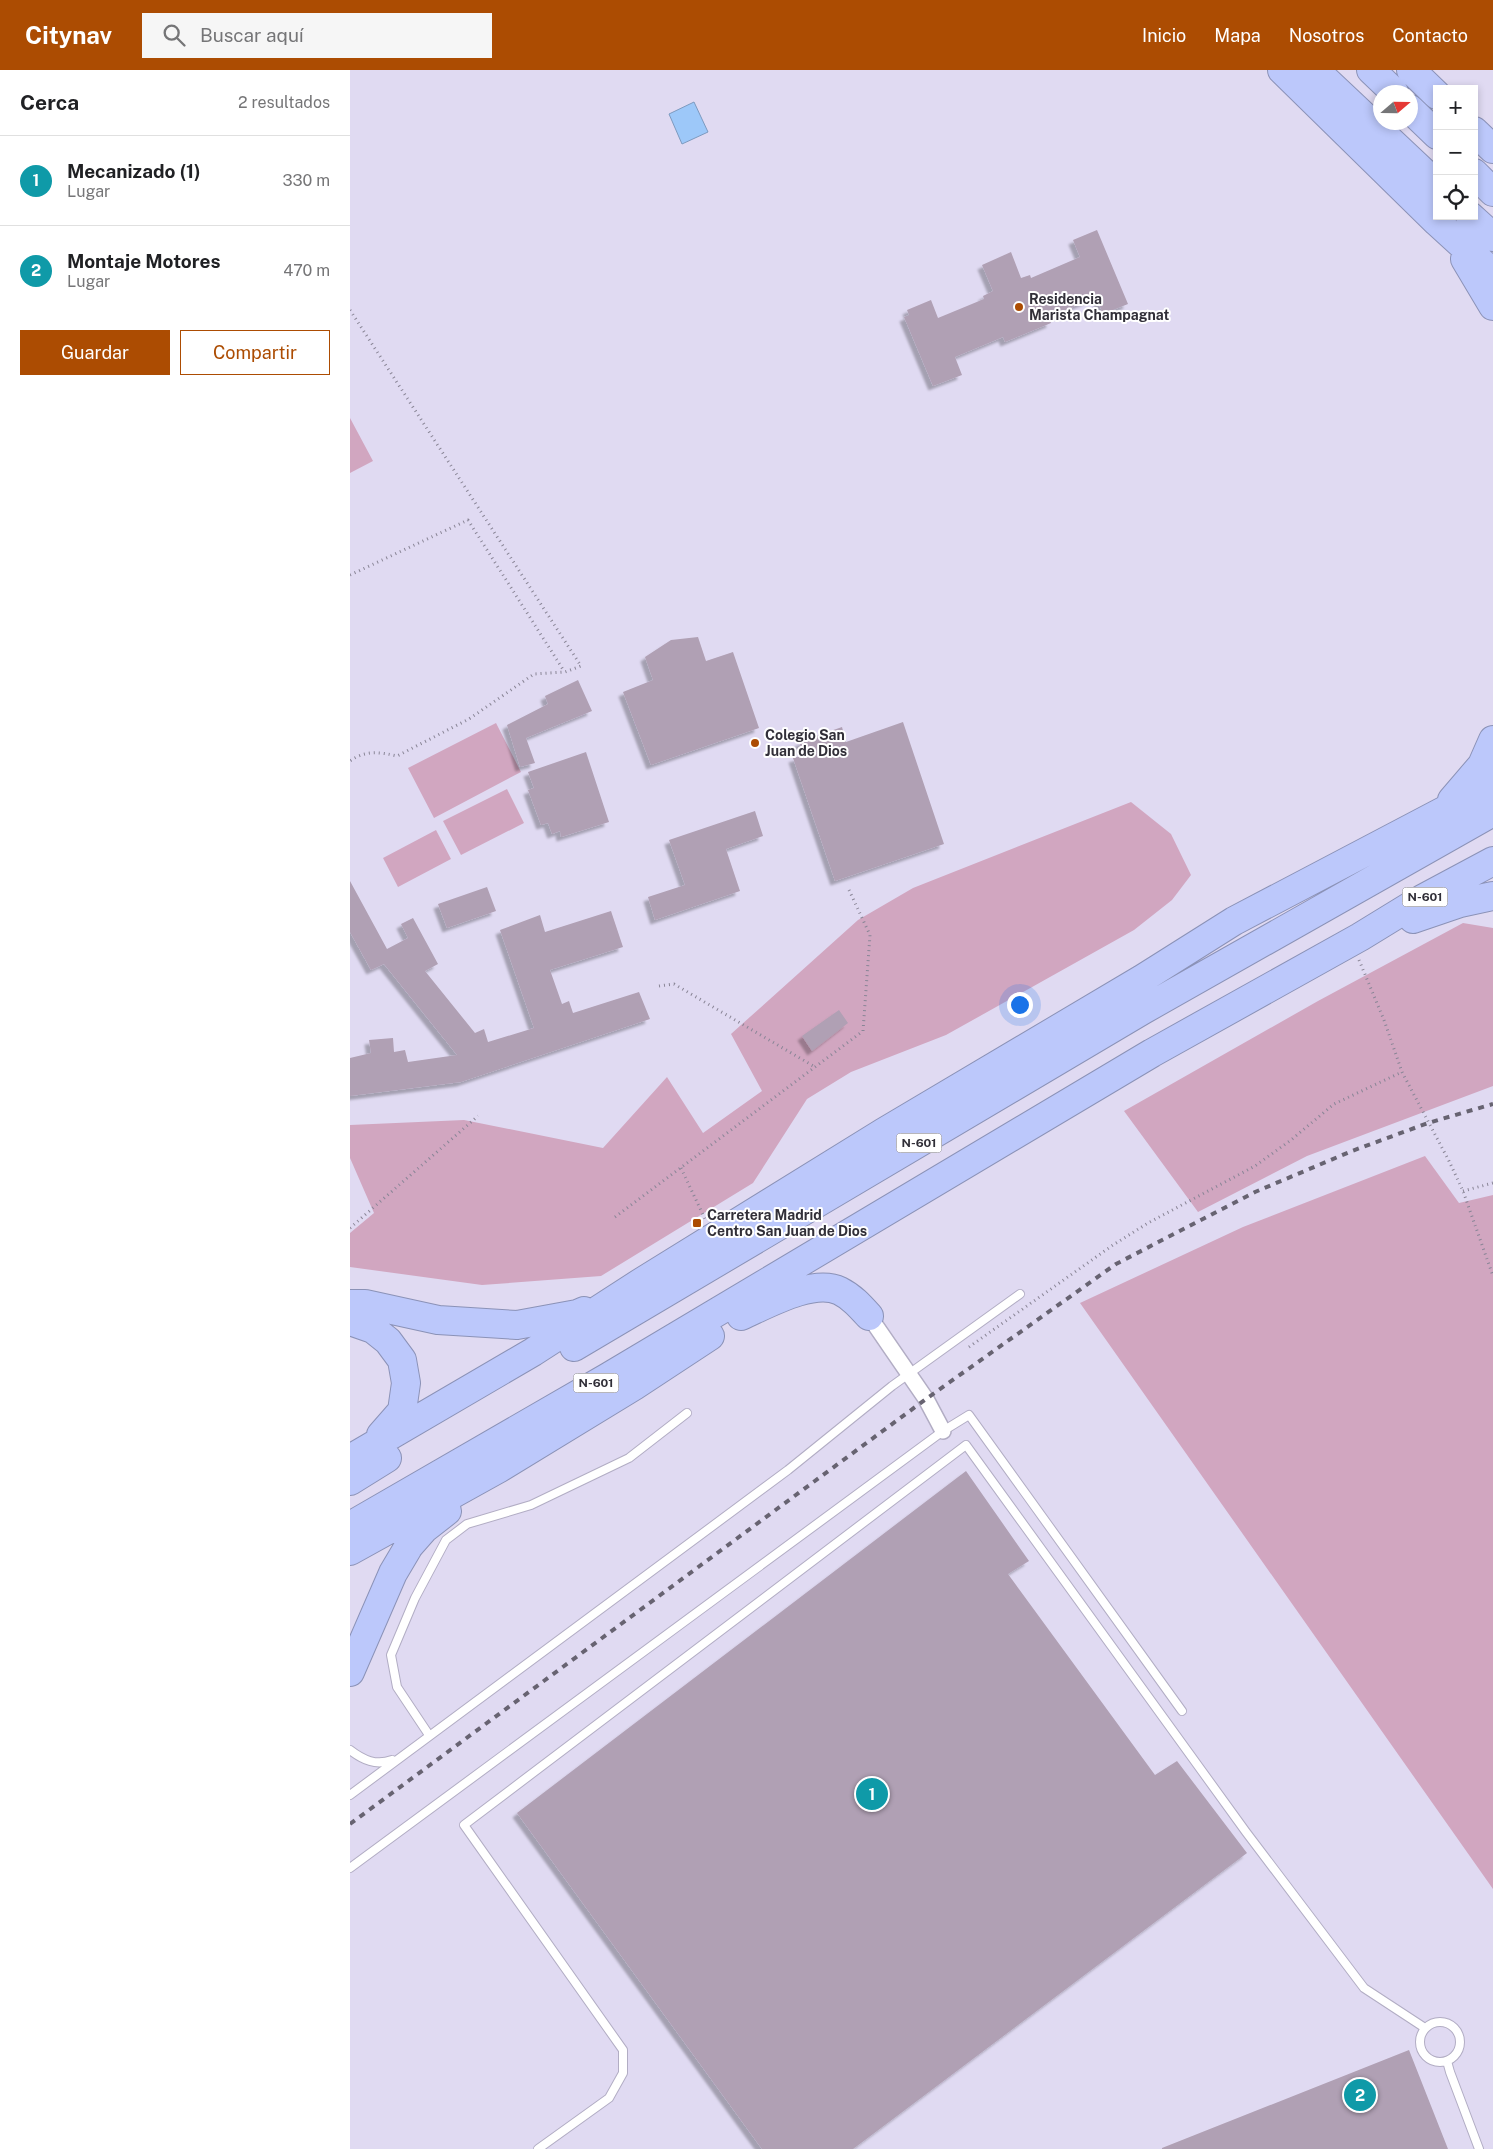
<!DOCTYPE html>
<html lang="es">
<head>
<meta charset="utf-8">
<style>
  :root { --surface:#fff; --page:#f6f6f6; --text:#202124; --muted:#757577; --line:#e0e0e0; --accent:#ac4c02 }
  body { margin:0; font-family:"Public Sans",sans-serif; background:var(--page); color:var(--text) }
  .controls { position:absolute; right:15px; top:15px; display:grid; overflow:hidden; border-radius:0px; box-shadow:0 2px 8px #0003 }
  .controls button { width:45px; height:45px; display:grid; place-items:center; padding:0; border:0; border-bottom:1px solid var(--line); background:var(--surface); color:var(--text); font:25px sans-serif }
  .compass { position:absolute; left:1023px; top:15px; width:45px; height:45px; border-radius:50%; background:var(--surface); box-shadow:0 2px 8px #0003; rotate:70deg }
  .you { position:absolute; left:669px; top:934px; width:18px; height:18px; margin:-12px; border:4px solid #fff; border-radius:50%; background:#1a73e8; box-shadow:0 0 0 8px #1a73e833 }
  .badge { display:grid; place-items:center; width:32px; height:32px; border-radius:50%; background:var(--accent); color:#fff; font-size:16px; font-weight:700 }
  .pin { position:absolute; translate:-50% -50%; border:2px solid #fff; box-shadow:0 1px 5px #0006 }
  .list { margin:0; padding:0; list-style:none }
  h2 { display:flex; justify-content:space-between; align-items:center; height:65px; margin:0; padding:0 20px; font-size:21px }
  h2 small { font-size:16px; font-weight:400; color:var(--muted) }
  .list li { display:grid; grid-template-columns:32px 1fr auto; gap:15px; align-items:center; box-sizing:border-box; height:90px; padding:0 20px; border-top:1px solid var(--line) }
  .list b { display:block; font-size:19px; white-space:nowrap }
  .list p { margin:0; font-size:16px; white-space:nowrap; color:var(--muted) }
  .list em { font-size:16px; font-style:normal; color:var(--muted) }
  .actions { display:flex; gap:10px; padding:15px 20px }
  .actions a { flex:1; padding:11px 0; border:1px solid var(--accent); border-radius:0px; text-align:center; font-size:18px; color:var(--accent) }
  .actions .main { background:var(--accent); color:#fff }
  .icon { flex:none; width:28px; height:28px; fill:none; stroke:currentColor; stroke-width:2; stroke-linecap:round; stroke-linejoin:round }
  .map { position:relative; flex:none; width:1143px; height:2079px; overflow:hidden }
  header { display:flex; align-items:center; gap:30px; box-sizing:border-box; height:70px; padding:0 25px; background:var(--accent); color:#fff }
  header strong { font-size:24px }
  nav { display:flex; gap:28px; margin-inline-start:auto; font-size:18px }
  .search { width:350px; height:45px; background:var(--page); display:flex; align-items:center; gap:12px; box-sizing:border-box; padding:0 18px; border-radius:0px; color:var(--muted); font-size:19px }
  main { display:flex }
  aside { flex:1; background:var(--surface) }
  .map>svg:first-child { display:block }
</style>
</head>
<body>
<header>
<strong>Citynav</strong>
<div class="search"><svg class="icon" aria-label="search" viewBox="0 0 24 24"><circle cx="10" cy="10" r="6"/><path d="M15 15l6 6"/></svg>Buscar aquí</div>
<nav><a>Inicio</a><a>Mapa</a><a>Nosotros</a><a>Contacto</a></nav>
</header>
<main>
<aside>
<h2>Cerca<small>2 resultados</small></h2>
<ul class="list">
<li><span class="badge" style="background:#0f9aa8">1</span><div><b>Mecanizado (1)</b><p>Lugar</p></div><em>330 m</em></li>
<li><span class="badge" style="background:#0f9aa8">2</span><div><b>Montaje Motores</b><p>Lugar</p></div><em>470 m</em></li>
</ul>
<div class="actions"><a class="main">Guardar</a><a>Compartir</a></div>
</aside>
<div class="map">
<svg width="1143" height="2079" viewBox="0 0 1143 2079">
  <defs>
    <filter id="shadow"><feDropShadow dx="-4.5" dy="4.5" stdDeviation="1" flood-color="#0004"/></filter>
  </defs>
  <rect width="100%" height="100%" fill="#e0daf2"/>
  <path fill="#d1a6c0" d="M0,348L23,391L0,403Z
    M146,653L171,702L84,748L58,698Z
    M157,719L174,753L111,785L93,751Z
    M781,732L821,764L841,805L822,830L784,860L596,965L501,1002L457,1029L403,1113L251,1206L132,1215L0,1197V1163L24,1143L0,1088V1055L114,1050L253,1078L317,1007L353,1063L412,1021L381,964L508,850L563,818Z
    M86,760L101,789L48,817L33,788Z
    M1113,853L1143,858V1016L957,1086L848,1142L774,1041L968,931Z
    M1075,1086L1109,1133L1143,1125V1819L730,1233L893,1157Z"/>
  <path fill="#9dc8f9" stroke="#7d9abf" d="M344,32L358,62L332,74L319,44Z"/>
  <path fill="#b0a0b4" filter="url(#shadow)" d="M747,160L778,234L753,244L746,227L699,247L701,253L655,272L653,267L605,287L612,305L583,316L554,247L559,245L557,240L581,230L588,248L634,229L633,226L643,221L632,195L661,182L671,208L680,205L681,208L730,187L723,170Z
    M348,567L356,591L383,582L409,658L301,695L273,622L303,610L295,587L321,570Z
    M228,610L242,641L176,668L185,693L170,697L157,655L198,634L195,626Z
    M553,652L594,774L485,811L443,688L454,685L449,672L492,657L496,672Z
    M236,682L259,752L211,767L210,761L202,764L198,753L191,755L178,720L184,718L178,702Z
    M405,741L413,766L376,779L390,821L305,850L298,827L335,815L319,770Z
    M0,811L37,879L58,868L51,854L63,848L88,894L75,901L125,963L134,959L138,972L184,958L150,860L190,845L195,862L261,841L273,877L200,900L212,934L219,931L223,943L289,922L300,949L111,1012L0,1026V988L21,983L19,970L43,968L44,982L55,980L58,992L107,985L34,894L21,900L0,862Z
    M137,817L146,841L97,858L88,834Z
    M489,940L498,953L462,981L452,966Z
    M616,1401L679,1491L658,1504L805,1705L827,1691L897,1783L503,2079H412L167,1743Z
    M1059,1980L1098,2079H812V2078Z"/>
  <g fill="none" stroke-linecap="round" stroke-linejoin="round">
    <defs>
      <path id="lane" d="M79,1665L47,1617L41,1585L65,1528L96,1470L117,1454L181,1435L279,1388L337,1343
        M0,1680C13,1690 26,1696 42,1690
        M0,1725L438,1400L542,1316L670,1224
        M0,1798L593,1361L619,1345L832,1641
        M1070 1972a20 20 0 1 1 40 0a20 20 0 1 1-40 0Z
        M1097,1991L1100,2002L1129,2079
        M188,2079L259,2028L273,2003V1980L114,1755L616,1375L896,1762L1014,1918L1075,1958"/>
      <path id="street" d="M519,1246L576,1329L593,1361"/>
      <path id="highway" d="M932,0L1087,152L1143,203
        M965,0L1087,115
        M1021,0L1044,22
        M1061,0L1087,25
        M1060,39L1087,65
        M1124,61L1143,79
        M1124,103L1143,122
        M1120,146L1143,167
        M1115,189L1143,236
        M1102,730L1132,695L1143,670
        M1063,849L1110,833L1143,826
        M0,1234H15L88,1250L167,1255L227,1244L234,1241
        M391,1246C416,1235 463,1208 490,1221C502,1227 510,1236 519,1246
        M0,1251L23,1259L38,1271L52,1290L56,1313L52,1341L31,1365
        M224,1277L793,940L1143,742
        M0,1389L183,1282L293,1211L534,1062L792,909L884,851L1143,715
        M0,1411L37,1388
        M0,1456L258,1307L802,983L1010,867L1072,829L1143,791
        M0,1481L148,1399L284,1316L360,1266
        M0,1602L43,1503L59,1476L74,1459L97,1441"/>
    </defs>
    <use href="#lane" stroke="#b2adc4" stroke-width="10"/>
    <use href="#street" stroke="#b2adc4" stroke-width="18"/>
    <use href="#highway" stroke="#8b92b7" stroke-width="30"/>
    <path stroke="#898596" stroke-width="3" stroke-dasharray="1 4" stroke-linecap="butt" d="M0,240L231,596L215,602L184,604L119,649L47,686C30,682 15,680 0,691
      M0,505L118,450L214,601
      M1009,890L1034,950L1052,1002L1099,1091L1113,1121L1143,1206
      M309,916L324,914L465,997
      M331,1098L355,1149
      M1113,1121L1143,1113
      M265,1147L513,961L520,865L499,820
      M0,1158L128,1046
      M619,1277L763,1175L798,1153L905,1096L941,1070L984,1034L1052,1002"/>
    <use href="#lane" stroke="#fff" stroke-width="8"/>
    <use href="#street" stroke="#fff" stroke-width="15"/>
    <use href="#highway" stroke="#bcc8fb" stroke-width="28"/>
    <path stroke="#676371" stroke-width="4" stroke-dasharray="6 6" stroke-linecap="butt" d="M0,1754L576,1329L766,1194L905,1122L1002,1081L1078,1053L1143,1034"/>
  </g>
  <g fill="#ac4c02" stroke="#fff" stroke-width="2">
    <circle cx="669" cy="237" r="5"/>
    <circle cx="405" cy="673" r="5"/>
    <rect x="342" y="1148" width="10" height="10" rx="2.5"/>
  </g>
  <g text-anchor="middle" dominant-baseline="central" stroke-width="4" stroke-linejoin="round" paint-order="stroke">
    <g fill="#fff" stroke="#6f6d74" stroke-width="1">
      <rect x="1052.5" y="817.5" width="45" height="19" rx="4"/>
      <rect x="546.5" y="1063.5" width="45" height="19" rx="4"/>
      <rect x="223.5" y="1303.5" width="45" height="19" rx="4"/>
    </g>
    <g font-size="12" font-weight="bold" fill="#312f38">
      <text x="1075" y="827">N-601</text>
      <text x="569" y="1073">N-601</text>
      <text x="246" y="1313">N-601</text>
    </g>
    <g font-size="14" font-weight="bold" fill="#312f38" stroke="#fff" text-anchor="start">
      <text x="679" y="229">Residencia<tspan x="679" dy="16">Marista Champagnat</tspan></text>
      <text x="415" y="665">Colegio San<tspan x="415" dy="16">Juan de Dios</tspan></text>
      <text x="357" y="1145">Carretera Madrid<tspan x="357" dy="16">Centro San Juan de Dios</tspan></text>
    </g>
  </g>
</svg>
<div class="controls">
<button>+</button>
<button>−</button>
<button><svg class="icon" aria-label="locate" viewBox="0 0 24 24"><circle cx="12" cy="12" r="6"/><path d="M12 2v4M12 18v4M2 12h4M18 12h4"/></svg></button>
</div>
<svg class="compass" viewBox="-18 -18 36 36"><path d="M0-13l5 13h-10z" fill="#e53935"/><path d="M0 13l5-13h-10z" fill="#757577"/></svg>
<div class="you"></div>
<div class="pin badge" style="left:522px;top:1724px;background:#0f9aa8">1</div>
<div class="pin badge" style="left:1010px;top:2025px;background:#0f9aa8">2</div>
</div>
</main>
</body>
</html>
